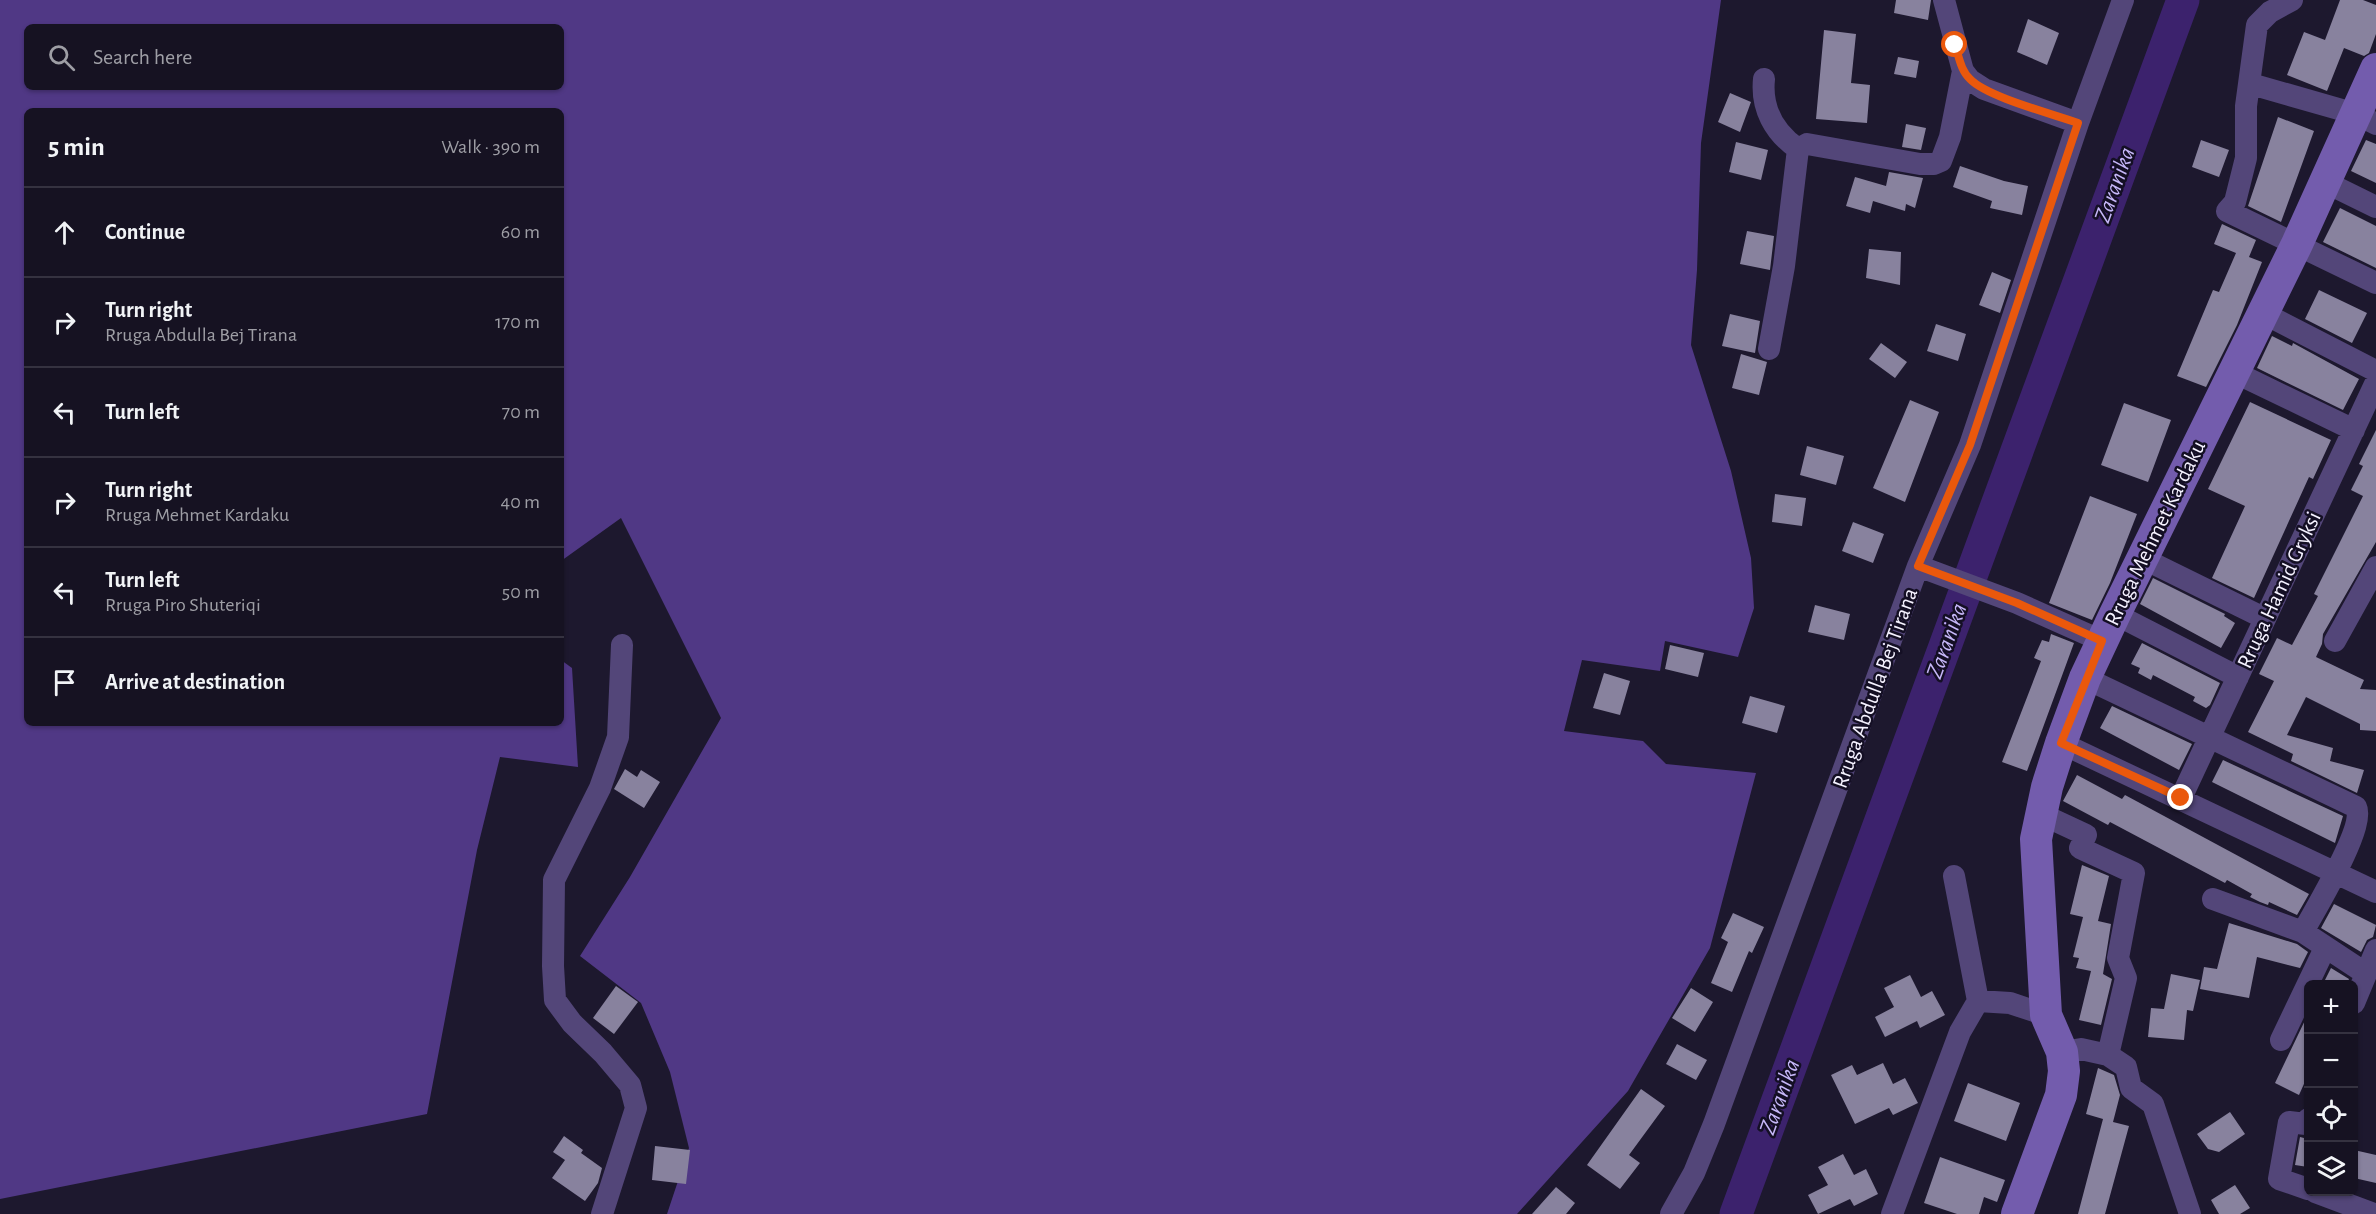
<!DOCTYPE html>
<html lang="en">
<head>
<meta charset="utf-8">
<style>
  :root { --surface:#161222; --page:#23202f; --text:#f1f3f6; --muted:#9e9ea5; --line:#353240 }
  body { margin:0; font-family:"Alegreya Sans",sans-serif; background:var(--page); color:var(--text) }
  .controls { position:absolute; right:18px; bottom:18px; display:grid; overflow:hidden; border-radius:9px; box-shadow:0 2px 4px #0004 }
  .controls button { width:54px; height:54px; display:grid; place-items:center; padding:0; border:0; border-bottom:2px solid var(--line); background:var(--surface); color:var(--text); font:30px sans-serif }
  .stop { position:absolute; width:18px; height:18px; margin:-14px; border:4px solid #ea580c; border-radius:50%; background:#fff }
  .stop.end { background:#ea580c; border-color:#fff; box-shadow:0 2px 6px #0008 }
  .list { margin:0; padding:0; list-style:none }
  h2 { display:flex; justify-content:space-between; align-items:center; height:78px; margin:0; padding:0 24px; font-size:26px }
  h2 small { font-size:20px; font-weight:400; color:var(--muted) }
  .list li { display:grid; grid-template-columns:39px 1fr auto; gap:18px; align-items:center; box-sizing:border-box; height:90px; padding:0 24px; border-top:2px solid var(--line) }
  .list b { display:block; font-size:22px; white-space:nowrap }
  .list p { margin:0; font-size:20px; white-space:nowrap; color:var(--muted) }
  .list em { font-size:20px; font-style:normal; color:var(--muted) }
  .icon { flex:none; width:33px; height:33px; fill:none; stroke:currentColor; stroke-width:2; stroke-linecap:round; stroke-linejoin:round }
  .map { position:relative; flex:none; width:2376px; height:1214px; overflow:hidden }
  .search { position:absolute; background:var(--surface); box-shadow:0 2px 4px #0004; left:24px; top:24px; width:540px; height:66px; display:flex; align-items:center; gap:15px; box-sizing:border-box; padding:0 21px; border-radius:9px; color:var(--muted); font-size:22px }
  .panel { position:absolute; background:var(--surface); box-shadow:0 2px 4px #0004; left:24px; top:108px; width:540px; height:618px; border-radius:9px }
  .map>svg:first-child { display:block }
</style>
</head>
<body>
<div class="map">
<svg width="2376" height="1214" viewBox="0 0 2376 1214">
  <rect width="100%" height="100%" fill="#1d182e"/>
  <path fill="#503885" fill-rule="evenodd" d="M0,0H1721L1701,143L1697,270L1691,345L1731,471L1751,558L1754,608L1738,657L1665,641L1660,671L1582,660L1564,731L1643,741L1666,764L1756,773L1710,948L1628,1091L1517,1214H667L689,1148L670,1072L641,1003L580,956L630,877L721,718L621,518L561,561V111H27V723H561V660L572,668L578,767L500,757L477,850L427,1114L0,1199ZM27,27H561V87H27Z"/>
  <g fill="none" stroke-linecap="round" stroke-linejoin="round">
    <path stroke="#3c226d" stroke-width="33" d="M1736,1214L2183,0"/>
  </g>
  <path fill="#88829e" d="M1896,0H1931L1928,20L1894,13Z
    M2340,0H2363L2376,5V34L2369,53L2364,56L2344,48L2327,91L2287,75L2304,32L2325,40Z
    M2028,19L2059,33L2047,65L2017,52Z
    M1824,30L1856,34L1851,83L1870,85L1867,123L1816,119Z
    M1898,57L1919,61L1916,78L1894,74Z
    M1730,93L1751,102L1740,132L1718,122Z
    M2278,117L2314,131L2281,222L2248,206Z
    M1906,124L1926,128L1921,150L1902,147Z
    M2201,140L2229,150L2219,177L2192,167Z
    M2366,140L2376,144V183L2351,171Z
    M1736,142L1768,150L1761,180L1729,172Z
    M1960,166L2004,181L2028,186L2022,215L1990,208L1992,201L1953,187Z
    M1889,172L1923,178L1915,208L1906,204L1905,211L1873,201L1870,213L1846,206L1855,177L1886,186Z
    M2340,208L2376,226V268L2323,242Z
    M2222,224L2256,240L2249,257L2262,262L2237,325L2206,387L2177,376L2213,290L2219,292L2236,253L2214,244Z
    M1747,231L1774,236L1770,270L1740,264Z
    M1869,249L1901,252L1900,285L1866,278Z
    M1992,272L2011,280L2000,313L1979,305Z
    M2319,290L2367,313L2352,343L2305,319Z
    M1730,314L1760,321L1755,353L1722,346Z
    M1936,324L1966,334L1958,361L1927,351Z
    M2272,336L2292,346L2293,343L2359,379L2343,410L2257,368Z
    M1881,343L1907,362L1895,378L1869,359Z
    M1741,354L1767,362L1759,395L1732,388Z
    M1910,400L1939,412L1905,502L1873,488Z
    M2250,402L2331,440L2313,479L2309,477L2254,598L2212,578L2245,506L2208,489Z
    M2124,403L2171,420L2148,482L2101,465Z
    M2376,430V542L2323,634L2322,644L2316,657L2364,680L2360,689L2376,690V731L2360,730V724L2306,697L2287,735L2333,748L2330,761L2364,770L2357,793L2291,761L2293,754L2248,732L2274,681L2259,674L2277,638L2292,645L2318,596L2314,594L2363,496L2351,490L2363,466L2359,464Z
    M1807,446L1844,456L1836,485L1800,475Z
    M1775,494L1806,498L1802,526L1772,522Z
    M2090,496L2137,514L2110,583L2092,620L2049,603Z
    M1853,522L1884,534L1873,563L1842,551Z
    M2153,578L2225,614L2224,616L2235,623L2221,648L2140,604Z
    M1815,605L1850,614L1844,640L1808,632Z
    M2051,634L2074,643L2027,771L2002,762L2041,661L2034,658L2042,640L2049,642Z
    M2142,643L2220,683L2210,705L2206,708L2193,701L2195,697L2153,675L2151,680L2138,673L2140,668L2131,664Z
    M1670,645L1704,653L1698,677L1665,669Z
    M1604,673L1630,681L1620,715L1593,708Z
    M1750,696L1785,706L1777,733L1742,723Z
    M2112,706L2192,744L2179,770L2100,728Z
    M2223,760L2343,816L2335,843L2212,782Z
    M625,769L637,777L641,770L660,782L644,808L614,789Z
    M2077,775L2122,799L2125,795L2309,894L2297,915L2269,902L2268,905L2260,902L2250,897L2252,894L2227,880L2225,883L2110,822L2108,825L2063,801Z
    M2082,865L2109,876L2098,921L2111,924L2103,974L2112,979L2101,1025L2079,1020L2091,971L2076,968L2079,958L2073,957L2083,917L2070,914Z
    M2334,904L2376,925L2373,937L2367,940L2361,952L2321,928Z
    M1733,913L1764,927L1752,953L1749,951L1732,992L1711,983L1728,942L1721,938Z
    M2229,923L2297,944L2308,952L2300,968L2257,957L2249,998L2200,989L2204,967L2217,969Z
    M2331,968L2349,979L2347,984H2323Z
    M2171,974L2200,980L2193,1011L2187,1010L2184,1040L2148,1037L2151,1008L2164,1009Z
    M1910,975L1921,997L1932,991L1945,1015L1920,1028L1917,1021L1885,1037L1875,1017L1894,1007L1884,988Z
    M616,986L638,1002L614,1034L593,1018Z
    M1691,988L1713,1002L1695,1032L1672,1018Z
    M2308,1014V1075L2299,1095L2275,1083Z
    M1677,1044L1707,1060L1696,1080L1666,1064Z
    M1883,1063L1893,1084L1905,1078L1918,1103L1893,1115L1889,1108L1855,1124L1831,1075L1852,1065L1857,1075Z
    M2098,1068L2114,1075L2120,1095L2113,1122L2129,1126L2105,1214H2078L2103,1119L2086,1114Z
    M1968,1083L2020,1103L2006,1141L1954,1121Z
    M1641,1089L1665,1106L1629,1155L1640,1163L1620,1189L1587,1165Z
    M2230,1112L2245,1134L2219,1152L2208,1149L2197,1134Z
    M564,1136L583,1150L581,1153L602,1168L598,1183L585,1201L552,1178L565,1160L553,1152Z
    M2300,1137L2308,1139V1167L2295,1165Z
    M655,1146L690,1150L686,1184L652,1180Z
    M2354,1150L2376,1155V1183L2354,1178Z
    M1843,1154L1854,1175L1866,1169L1878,1194L1854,1206L1850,1199L1818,1214L1808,1195L1828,1185L1818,1167Z
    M1940,1157L2005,1180L1997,1202L1984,1197L1979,1214H1957L1924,1203Z
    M2235,1185L2250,1208L2240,1214H2219L2211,1200Z
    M1556,1187L1575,1203L1566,1214H1532Z"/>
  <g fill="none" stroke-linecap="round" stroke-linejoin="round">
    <path stroke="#534679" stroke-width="22" d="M1944,0L1963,71L1970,80L1984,89L2078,123
      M2292,0L2270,12L2257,25L2246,106V158L2235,202L2227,211L2376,283
      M1764,79C1761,108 1774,132 1798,149
      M2251,84L2356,114L2376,124
      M2325,182L2376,207
      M2263,313L2376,371
      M1769,349L1784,266L1798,149L1807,144L1920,164H1934L1941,161L1950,137L1963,71
      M2234,372L2354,430
      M2142,558L2264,618
      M1918,566L2017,603L2102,641
      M2115,614L2238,677
      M2335,641L2376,567
      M2085,678L2356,807C2366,827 2314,911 2303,932
      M2061,743L2376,892
      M2181,798L2376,382
      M2041,814L2086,835L2080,848L2134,873L2118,958L2126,978L2108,1055L2126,1067L2131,1088L2153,1104L2190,1214
      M1954,876L1978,1001
      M2213,899L2303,932L2365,973
      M2354,1003L2376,950
      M2281,1040L2325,948
      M2062,1052L2081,1049L2108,1055
      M2308,1119L2306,1124L2289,1122L2279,1179L2308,1189
      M2315,1192L2374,1214
      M602,1214L636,1108L630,1085L603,1053L572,1023L555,1000L553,966L554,880L600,788L618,737L622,645
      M1671,1214L1694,1173L1714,1124L1918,566L1970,445L2078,123L2123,0
      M1892,1214L1960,1032L1978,1001L2010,1003L2046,1015"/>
    <path stroke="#735cad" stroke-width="32" d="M2017,1214L2061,1095L2064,1071L2062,1052L2046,1015L2036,839L2047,787L2061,743L2085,678L2115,614L2297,244L2376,69"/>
  </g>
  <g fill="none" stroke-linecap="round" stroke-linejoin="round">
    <path stroke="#ea580c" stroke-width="8" d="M1955,45C1959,57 1961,71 1970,79C1987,97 2053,114 2078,123L1970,445L1918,566L2017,603L2102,641L2061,743L2181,798"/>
  </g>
  <g text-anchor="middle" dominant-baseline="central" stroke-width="5" stroke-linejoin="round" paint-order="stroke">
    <g font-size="22" fill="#f5f2ff" stroke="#140f24">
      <text transform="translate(2155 533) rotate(-64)">Rruga Mehmet Kardaku</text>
      <text transform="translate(2279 590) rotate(-65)">Rruga Hamid Gryksi</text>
      <text transform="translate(1875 688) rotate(-70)">Rruga Abdulla Bej Tirana</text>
    </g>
    <g font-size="24" font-style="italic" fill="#c6b7f8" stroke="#140f24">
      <text transform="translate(2115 185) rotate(-70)">Zaranika</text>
      <text transform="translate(1947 641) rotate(-70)">Zaranika</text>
      <text transform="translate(1780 1097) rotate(-70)">Zaranika</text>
    </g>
  </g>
</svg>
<div class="controls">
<button>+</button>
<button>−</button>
<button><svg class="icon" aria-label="locate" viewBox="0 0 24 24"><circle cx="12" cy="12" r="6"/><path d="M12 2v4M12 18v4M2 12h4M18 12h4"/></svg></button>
<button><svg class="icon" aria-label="layers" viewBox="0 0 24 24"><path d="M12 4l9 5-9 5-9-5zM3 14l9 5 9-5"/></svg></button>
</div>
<div class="stop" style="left:1955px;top:45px"></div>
<div class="stop end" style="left:2181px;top:798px"></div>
<div class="search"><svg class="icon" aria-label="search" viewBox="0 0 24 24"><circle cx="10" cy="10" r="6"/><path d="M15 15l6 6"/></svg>Search here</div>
<section class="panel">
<h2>5 min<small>Walk · 390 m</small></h2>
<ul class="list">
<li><svg class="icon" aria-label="ahead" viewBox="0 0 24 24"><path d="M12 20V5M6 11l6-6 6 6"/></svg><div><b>Continue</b></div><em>60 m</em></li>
<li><svg class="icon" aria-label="right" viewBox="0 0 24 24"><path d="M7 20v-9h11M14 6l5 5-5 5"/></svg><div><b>Turn right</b><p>Rruga Abdulla Bej Tirana</p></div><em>170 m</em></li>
<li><svg class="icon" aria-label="left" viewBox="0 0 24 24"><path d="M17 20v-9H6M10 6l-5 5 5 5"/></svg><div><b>Turn left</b></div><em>70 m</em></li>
<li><svg class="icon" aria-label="right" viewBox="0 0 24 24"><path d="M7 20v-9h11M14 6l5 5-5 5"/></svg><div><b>Turn right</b><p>Rruga Mehmet Kardaku</p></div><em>40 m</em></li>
<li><svg class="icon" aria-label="left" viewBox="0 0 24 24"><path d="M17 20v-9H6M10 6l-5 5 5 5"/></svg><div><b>Turn left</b><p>Rruga Piro Shuteriqi</p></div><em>50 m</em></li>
<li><svg class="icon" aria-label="arrive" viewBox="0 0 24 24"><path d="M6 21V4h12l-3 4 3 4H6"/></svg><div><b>Arrive at destination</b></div></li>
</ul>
</section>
</div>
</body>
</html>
